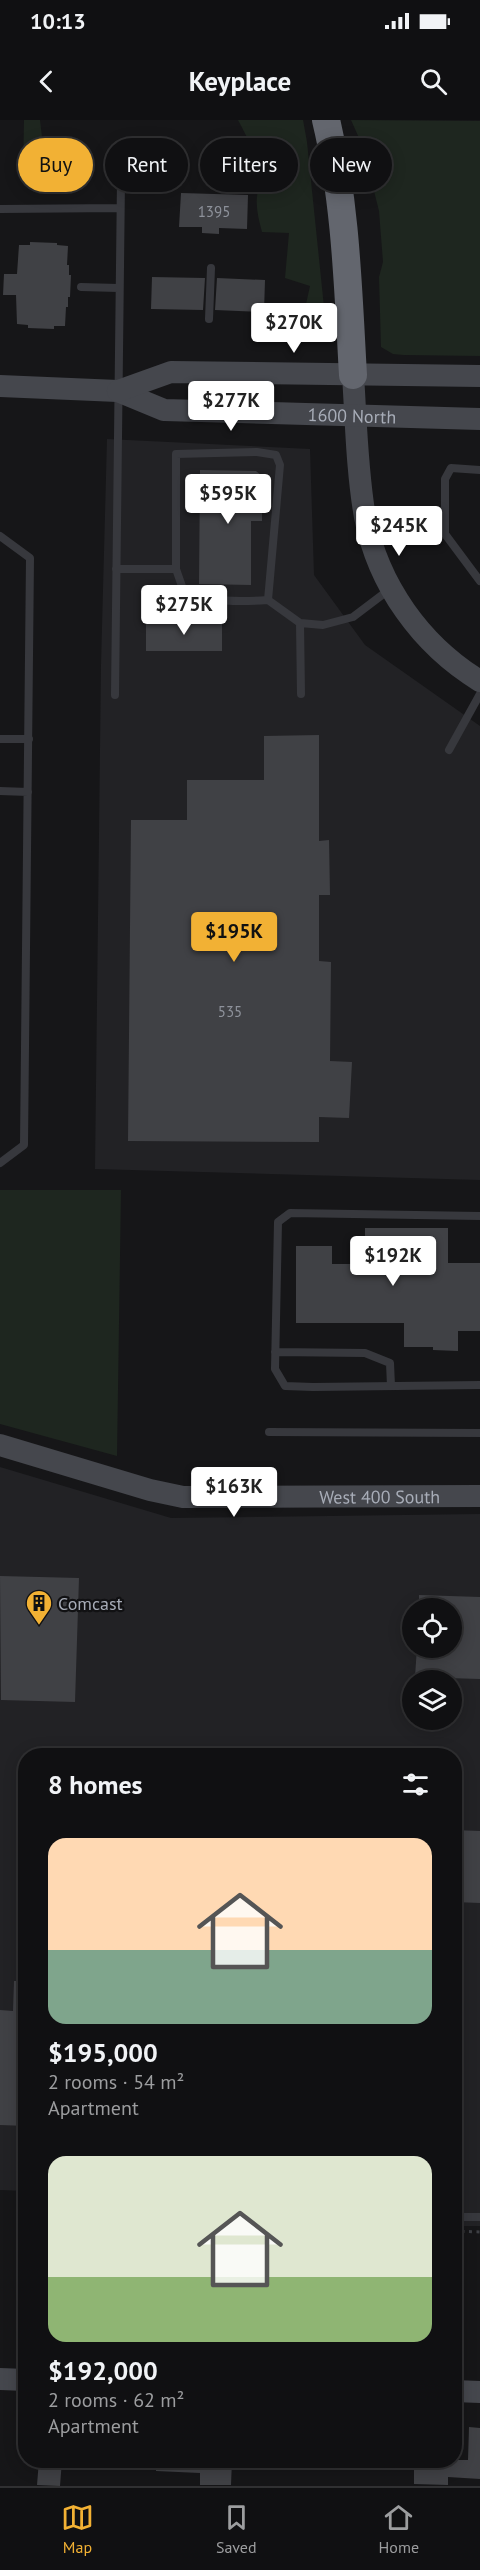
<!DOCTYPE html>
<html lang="en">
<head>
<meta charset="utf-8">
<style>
  :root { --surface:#101012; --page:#19191b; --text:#f1f3f6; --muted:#9c9d9f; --line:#303032; --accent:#f2b134 }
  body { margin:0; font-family:"PT Sans",sans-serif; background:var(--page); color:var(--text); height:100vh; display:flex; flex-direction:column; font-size:22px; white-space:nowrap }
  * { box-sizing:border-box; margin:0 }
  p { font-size:20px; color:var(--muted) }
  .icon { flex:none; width:33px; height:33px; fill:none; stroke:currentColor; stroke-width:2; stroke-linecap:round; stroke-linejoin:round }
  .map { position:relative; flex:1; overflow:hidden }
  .panel { position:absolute; left:18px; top:1628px; width:444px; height:720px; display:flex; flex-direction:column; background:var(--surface); border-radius:24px; box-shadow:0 3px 15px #0003,0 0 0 2px var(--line) }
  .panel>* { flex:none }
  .banner { position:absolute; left:18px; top:18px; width:444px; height:54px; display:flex; gap:12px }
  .tools { position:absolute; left:402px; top:1478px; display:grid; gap:12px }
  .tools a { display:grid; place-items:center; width:60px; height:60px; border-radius:50%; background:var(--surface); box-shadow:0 3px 15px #0003,0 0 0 2px var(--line); font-size:30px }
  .price { position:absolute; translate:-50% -51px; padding:0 14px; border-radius:6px; background:#fff; color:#222; font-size:20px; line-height:39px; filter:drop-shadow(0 2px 3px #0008) }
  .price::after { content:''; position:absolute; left:50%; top:36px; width:18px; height:14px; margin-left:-9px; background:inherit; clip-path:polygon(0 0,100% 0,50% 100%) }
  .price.active { background:var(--accent); color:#111 }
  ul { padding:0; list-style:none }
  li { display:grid; align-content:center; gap:12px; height:318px; padding:0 30px }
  li span { display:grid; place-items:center; height:186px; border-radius:18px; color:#555 }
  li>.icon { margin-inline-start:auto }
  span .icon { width:108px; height:108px; fill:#fffc; stroke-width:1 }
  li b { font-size:26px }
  h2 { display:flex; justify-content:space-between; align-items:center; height:72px; padding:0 30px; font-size:26px }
  .pill { padding:0 21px; border-radius:27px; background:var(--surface); box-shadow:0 3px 15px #0003,0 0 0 2px var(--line); font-size:21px; line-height:54px }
  .pill.active { background:var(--accent); color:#111 }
  .status { display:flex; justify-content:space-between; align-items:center; height:42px; padding:0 30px; background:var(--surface); direction:ltr }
  .status svg { height:16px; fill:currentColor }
  header { display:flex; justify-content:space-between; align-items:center; height:78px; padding:0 30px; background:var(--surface); font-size:27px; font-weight:800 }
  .tabs { display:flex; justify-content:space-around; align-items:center; height:84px; border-top:2px solid var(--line); background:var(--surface); font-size:16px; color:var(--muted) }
  .tabs a { display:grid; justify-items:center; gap:3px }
  .tabs .active { color:var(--accent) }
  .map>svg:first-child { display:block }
</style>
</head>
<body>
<div class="status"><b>10:13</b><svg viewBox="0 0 49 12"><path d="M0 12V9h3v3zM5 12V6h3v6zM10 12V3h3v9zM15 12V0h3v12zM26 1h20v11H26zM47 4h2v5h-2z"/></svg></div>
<header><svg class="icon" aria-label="back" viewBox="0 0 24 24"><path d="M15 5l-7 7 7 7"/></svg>Keyplace<svg class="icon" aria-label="search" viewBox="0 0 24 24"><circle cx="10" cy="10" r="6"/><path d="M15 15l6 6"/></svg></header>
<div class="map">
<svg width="480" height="2366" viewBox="0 0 480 2366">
  <rect width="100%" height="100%" fill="#161618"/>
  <path fill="#222225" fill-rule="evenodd" d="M107,319L310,329L314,455L365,525L480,606V1060L95,1049L101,545Z
    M0,1347L171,1398L480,1394V2106H455L454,1635H26L25,2071L0,2070ZM412,1488H452V1527H412ZM412,1560H452V1599H412Z"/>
  <path fill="#1e261f" d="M24,0H40L46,51L23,53Z
    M238,0H303L307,22L324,187L320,203L307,221L298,220L310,166L285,158L289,113L262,112C256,90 251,68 271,51V34L266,25L249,21Z
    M351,0L480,1V236L404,235L393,234L381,227L379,157L383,142L379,91L363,27Z
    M0,1070H121L117,1336L0,1304Z"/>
  <path fill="#404145" d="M181,73L248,75L247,109L219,108V114L202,113V107H179Z
    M30,122L57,123V125L68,126L67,145H69V155H71L70,177H68V187H66L65,206H54V209L28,208V205L17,204L16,175H3L4,154H17L19,125H30Z
    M152,157L205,158L203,190L151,189Z
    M217,158L265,160L264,192L215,190Z
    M200,350L256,351L262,356V401H251V465L199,464Z
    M146,501H222V531H146Z
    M319,615V721L329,720L330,775H319V841L331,842L330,941L352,942L349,998L319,997V1022L128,1021L131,700H187V660H264V616Z
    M365,1108H448V1143H480V1211H458V1231L433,1230V1227H404V1203H296V1126H332V1144H365Z
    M0,1456L79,1458L75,1582L1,1580Z
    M419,1475L480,1477V1559L415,1557L417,1527H452V1488H419Z
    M454,1710L480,1711V1783L454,1782Z
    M14,1861H26V2006L0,2005V1890L13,1891Z
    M469,2307L480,2308V2359L448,2357V2365L414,2364V2340H468Z
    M39,2340H62L60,2366L37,2365Z
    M156,2340H232L231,2365H200V2353L156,2351Z"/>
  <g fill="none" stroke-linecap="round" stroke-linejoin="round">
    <path stroke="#3d3f44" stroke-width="3" stroke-dasharray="3 4.5" stroke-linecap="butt" d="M454,2111L480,2112"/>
    <path stroke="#37383d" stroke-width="8" d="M0,89L120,88
      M81,167L118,168
      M209,199L211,148
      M480,350L451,348L445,359V414L480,461
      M0,416L30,438L24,1025L0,1043
      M116,449H176V334L257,332L276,335L280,345L268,480L300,503L323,505L353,497L390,469
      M176,449L184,472C213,482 238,482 268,480
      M300,503L301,574
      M115,575L121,60
      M0,619H29
      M449,630L480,574
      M0,671L28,672
      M480,1096L290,1093L278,1102L275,1249L285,1266L313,1267L480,1265
      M275,1232L365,1233L390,1243L391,1266
      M269,1312L480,1313
      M454,2097H480"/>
    <g stroke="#45474d" stroke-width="22">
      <path d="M353,255C356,301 357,352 365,397C378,465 421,525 480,561"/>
      <path id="s1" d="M0,266L118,271L164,290L480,299"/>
      <path d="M118,271L171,252L480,256"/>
      <path id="s2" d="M0,1325L150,1370L183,1377L480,1376"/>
      <path d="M0,2259L26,2260"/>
      <path d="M454,2271L480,2272"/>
    </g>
    <path stroke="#63666e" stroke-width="28" d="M326,0C346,83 348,169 353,255"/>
  </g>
  <defs>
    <g id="building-pin" transform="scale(1.35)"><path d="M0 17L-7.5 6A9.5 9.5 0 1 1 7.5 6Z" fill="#f2b134" stroke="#111113"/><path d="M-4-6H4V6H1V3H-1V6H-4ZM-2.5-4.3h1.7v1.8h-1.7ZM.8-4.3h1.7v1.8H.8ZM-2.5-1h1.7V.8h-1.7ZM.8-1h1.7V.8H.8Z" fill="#111"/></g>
  </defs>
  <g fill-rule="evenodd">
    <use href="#building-pin" x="39" y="1483"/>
  </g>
  <g text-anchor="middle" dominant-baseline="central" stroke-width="4.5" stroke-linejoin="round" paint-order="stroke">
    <g font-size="15" fill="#8e929b">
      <text x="214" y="91">1395</text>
      <text x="230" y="891">535</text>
    </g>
    <g font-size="18" fill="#a8adb8" stroke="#111113">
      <text stroke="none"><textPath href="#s1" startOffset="356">1600 North</textPath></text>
      <text stroke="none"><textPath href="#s2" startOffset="387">West 400 South</textPath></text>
    </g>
    <g font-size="18" fill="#a8adb8" stroke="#111113" text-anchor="start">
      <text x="58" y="1483">Comcast</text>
    </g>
  </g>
</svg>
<div class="tools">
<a><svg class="icon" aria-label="locate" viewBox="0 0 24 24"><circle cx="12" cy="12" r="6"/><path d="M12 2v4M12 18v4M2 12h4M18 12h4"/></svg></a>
<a><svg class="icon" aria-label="layers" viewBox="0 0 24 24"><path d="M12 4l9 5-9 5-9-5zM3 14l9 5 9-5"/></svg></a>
</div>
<b class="price" style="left:294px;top:234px">$270K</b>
<b class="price" style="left:231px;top:312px">$277K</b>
<b class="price" style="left:228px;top:405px">$595K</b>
<b class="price" style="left:399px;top:437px">$245K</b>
<b class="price" style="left:184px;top:516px">$275K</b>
<b class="price active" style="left:234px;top:843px">$195K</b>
<b class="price" style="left:393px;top:1167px">$192K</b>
<b class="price" style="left:234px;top:1398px">$163K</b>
<div class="banner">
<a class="pill active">Buy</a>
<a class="pill">Rent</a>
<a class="pill">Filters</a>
<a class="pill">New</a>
</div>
<section class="panel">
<h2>8 homes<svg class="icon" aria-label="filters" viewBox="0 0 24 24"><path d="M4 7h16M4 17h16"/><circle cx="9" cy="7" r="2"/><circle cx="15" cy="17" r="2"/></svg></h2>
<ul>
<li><span style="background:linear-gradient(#ffd9b3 60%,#7fa58c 0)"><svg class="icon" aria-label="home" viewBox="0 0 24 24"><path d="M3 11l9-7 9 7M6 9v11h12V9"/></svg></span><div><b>$195,000</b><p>2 rooms · 54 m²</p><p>Apartment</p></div></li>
<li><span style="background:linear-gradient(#dfe7d0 65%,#8fb573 0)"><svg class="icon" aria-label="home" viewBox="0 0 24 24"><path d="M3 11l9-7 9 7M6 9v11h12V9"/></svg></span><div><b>$192,000</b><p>2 rooms · 62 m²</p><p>Apartment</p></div></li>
</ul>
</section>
</div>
<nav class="tabs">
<a class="active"><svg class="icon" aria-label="map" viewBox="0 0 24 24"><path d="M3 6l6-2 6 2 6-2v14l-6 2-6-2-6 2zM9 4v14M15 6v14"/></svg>Map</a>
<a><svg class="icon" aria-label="saved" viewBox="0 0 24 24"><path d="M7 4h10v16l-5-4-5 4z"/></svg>Saved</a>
<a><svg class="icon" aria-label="home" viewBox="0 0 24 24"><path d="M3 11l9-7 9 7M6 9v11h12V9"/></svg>Home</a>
</nav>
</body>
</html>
